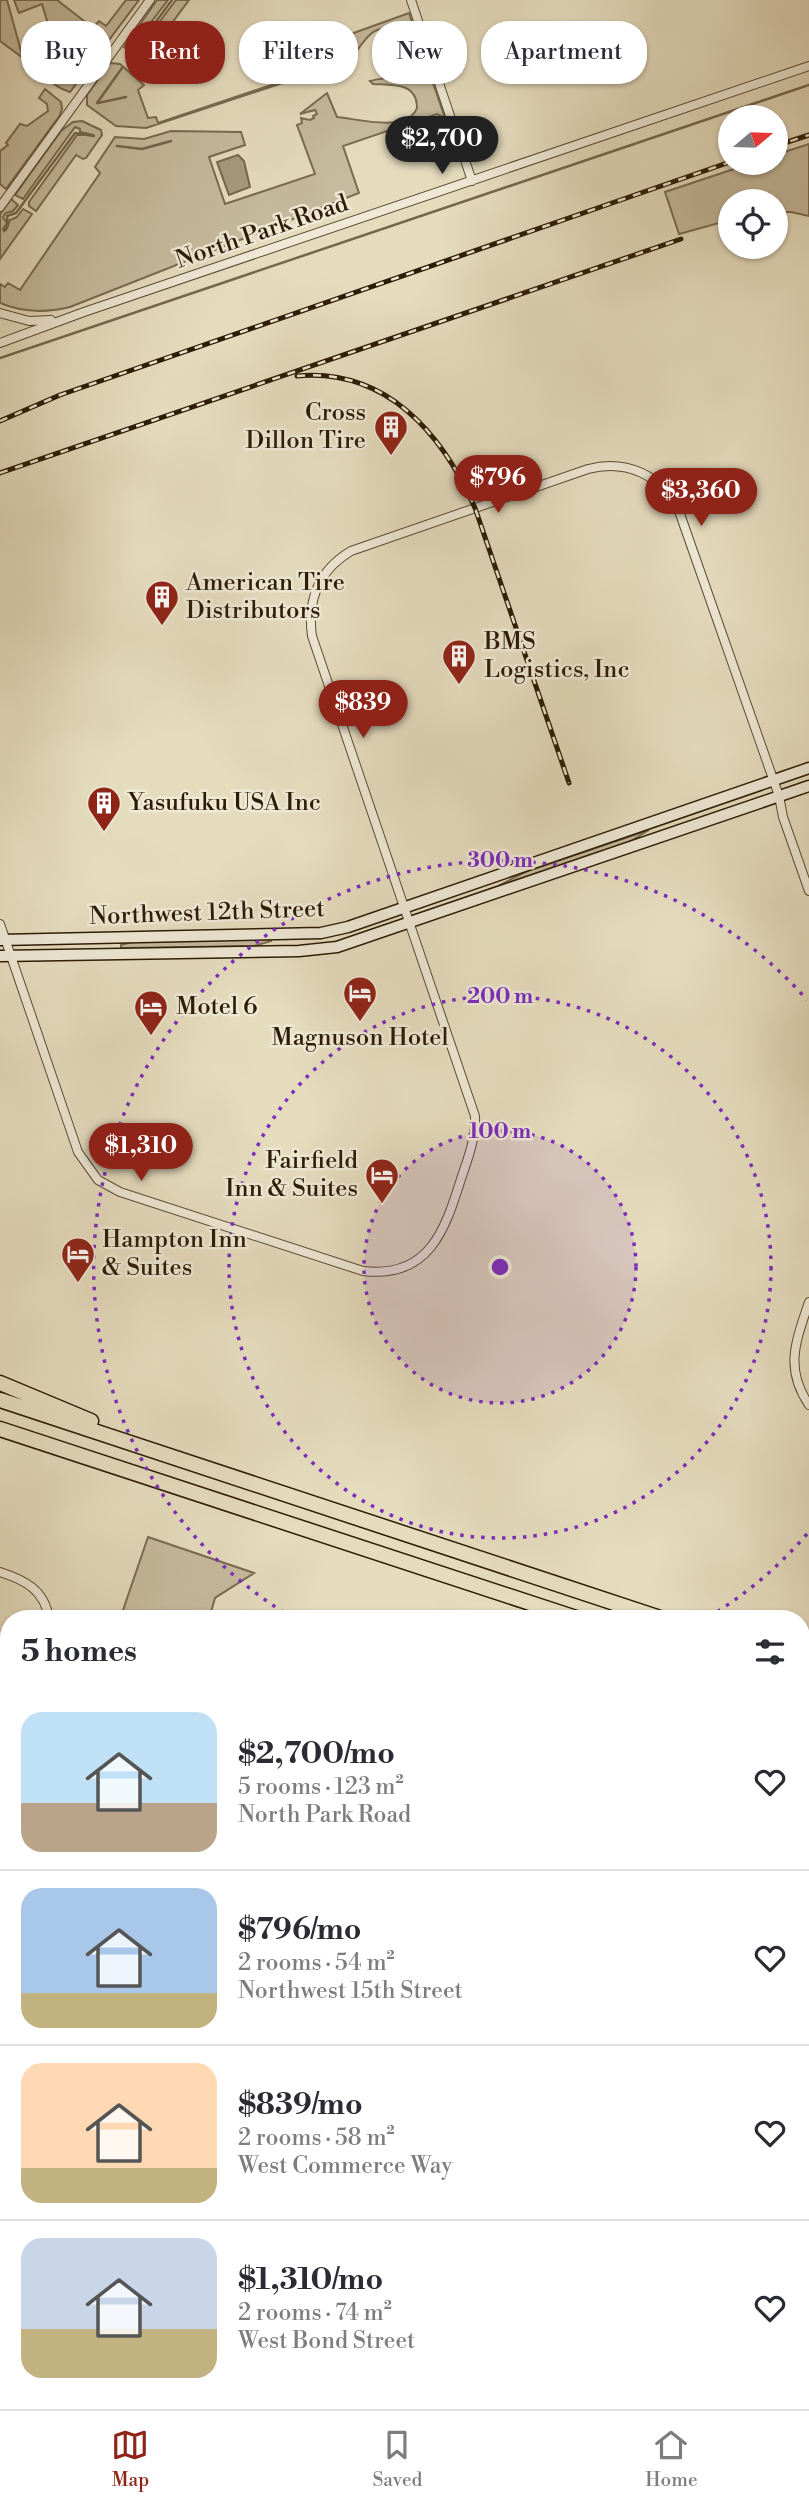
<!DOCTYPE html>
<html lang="en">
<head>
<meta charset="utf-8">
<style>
  :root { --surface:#fff; --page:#f7f7f7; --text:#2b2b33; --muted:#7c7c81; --line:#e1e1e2; --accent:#8f2418 }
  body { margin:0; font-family:"Libre Bodoni",serif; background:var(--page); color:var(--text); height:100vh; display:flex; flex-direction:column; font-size:26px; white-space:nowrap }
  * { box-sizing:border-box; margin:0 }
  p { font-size:23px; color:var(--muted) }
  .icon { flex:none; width:38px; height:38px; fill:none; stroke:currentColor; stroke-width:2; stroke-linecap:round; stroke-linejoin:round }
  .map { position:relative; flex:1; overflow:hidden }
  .sheet { position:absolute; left:0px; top:1610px; width:810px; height:800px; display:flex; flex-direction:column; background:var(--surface); border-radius:28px 28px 0 0; box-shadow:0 2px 5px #0004 }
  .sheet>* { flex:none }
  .guide { position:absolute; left:21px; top:21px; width:768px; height:63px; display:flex; gap:14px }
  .needle { width:46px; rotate:71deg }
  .controls { position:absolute; left:718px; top:105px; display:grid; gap:14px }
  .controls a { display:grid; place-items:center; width:70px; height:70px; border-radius:50%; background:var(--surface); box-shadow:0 2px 5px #0004; font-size:35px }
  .price { position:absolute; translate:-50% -60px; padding:0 16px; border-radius:24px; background:var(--accent); color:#fff; font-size:23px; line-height:46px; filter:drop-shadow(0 2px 4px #0008) }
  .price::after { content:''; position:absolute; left:50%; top:42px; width:21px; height:16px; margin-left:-10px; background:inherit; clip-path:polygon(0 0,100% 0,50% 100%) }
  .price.current { background:#222; color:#fff }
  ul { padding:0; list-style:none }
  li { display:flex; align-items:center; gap:21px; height:175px; padding:0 21px }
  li+li { border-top:2px solid var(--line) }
  li span { display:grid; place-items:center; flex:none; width:196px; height:140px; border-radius:21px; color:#555 }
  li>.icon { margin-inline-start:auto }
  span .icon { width:84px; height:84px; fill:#fffc; stroke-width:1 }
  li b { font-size:30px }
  h2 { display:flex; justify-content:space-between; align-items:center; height:84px; padding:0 21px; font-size:30px }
  .tag { padding:0 24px; border-radius:28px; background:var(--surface); box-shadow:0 2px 5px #0004; font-size:24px; line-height:63px }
  .tag.current { background:var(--accent); color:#fff }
  .dock { display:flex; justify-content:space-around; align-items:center; height:98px; border-top:2px solid var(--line); background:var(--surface); font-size:19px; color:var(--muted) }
  .dock a { display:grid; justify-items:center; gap:4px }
  .dock .current { color:var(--accent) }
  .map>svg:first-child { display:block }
</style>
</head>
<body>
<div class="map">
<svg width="809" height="2409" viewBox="0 0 809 2409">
  <rect width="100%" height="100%" fill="#e5dcbe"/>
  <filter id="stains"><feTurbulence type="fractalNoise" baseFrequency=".00286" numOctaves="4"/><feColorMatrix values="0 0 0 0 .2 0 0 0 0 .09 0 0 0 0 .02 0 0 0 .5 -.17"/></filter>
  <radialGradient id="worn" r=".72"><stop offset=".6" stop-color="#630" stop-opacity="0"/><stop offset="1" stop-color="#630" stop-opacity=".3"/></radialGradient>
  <path fill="#c6bb9e" stroke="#796b51" stroke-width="2" d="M0,0H7L23,58L0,41Z
    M14,0H57L93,28L99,21L106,26L126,0H139L70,92C48,86 34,63 29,42L31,37L55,29L54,23L48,24L42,4L19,13Z
    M157,0H168L133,46L134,49H139L176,0H189L143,62L124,47Z
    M409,13L445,118L437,114L343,146L359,193L70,307C45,313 23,313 0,303V284L5,287L8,283L20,290L100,173L95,167L115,137L144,139L171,131L241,132L245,145L209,157L225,204L315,174L297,125L302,123L301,118L310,120L314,118L313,116L317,114L315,110L300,114L327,93L337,117C359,119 407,133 417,108C417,82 392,85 373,84L370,81C380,78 393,79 401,72C422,56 405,24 381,29C368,31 362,46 353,55C348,60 341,63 334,66L146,128L116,126L87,105V95L110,63L120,64L144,85L138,90L148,118L156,117L158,123L343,61L337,39Z
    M45,89L61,102L62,109L60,115L6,189L0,184V151L8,145L6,143L20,124L27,126L48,111L47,104L39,98Z
    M82,121L101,130L102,135L86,158L83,159L76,155L36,211L29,206V202L77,135H94L80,132V129L75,127L23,199L15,195L61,131L73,122Z
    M809,144V216L791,212H775V201H730V220L679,234L665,192L752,163H775V155Z
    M11,199L18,205L13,211L6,213L3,217L7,223L3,229L6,230L10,220L17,217L23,209L32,214L0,259V214Z
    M649,830L626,844L500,887V885L527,871Z
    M271,939V941L254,946L121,948V945L136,941Z
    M148,1537L254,1573L215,1598L209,1619H120Z"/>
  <path fill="#a69a7f" stroke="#75674e" stroke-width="2" d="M238,155L244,161L250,187L229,195L217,162Z"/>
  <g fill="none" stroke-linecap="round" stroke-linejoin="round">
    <path stroke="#75674e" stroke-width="2.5" d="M135,50L172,0
      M97,103L122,68
      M98,103L126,97
      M117,146L142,149L171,141
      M4,231L8,226L7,216L16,213L75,133L94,136
      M0,358L809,85
      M802,2218L809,2241"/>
    <g stroke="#5a4b32" stroke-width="10">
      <path id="minor" d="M411,0L472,181
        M0,207L150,0
        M0,313L29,321L51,320
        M0,343L84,312L809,66
        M0,924L78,1152L98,1180L120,1192L363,1271C429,1279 445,1230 461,1179C468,1158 476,1138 475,1116L312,636C307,600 319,570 351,551L588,469C626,459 662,475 679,511L779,796L783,817L809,891
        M809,1302C796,1341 784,1368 809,1405
        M0,1572C25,1580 45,1590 49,1619
        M1,1790L9,1765
        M0,1906L9,1914
        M0,2004L9,2001
        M329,2401L332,2409
        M447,2401L450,2409
        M561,2401L564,2409
        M676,2401L679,2409
        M794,2401L797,2409"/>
    </g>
    <g stroke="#2c1b04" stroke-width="13">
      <path id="secondary" d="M0,940L321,933L348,927L809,768
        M0,956L299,951L337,947L809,786"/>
    </g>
    <g stroke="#2c1b04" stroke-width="17">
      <path id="motorway" d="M0,1383L91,1421
        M0,1400L663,1619
        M0,1429L579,1619
        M802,1665L809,1667
        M802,1692L809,1695"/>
    </g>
    <use href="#minor" stroke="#eee8d5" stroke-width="8"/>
    <use href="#secondary" stroke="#eee8d5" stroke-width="10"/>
    <use href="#motorway" stroke="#e5dcbe" stroke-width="14"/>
    <g stroke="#2c1b04" stroke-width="5">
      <path id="rail" d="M775,146L809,135
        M297,376C386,368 442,433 475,508L569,783
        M0,421L60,395L730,162
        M0,473L681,239"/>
    </g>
    <use href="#rail" stroke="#eee8d5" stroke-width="2.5" stroke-dasharray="8" stroke-linecap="butt"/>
  </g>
  <circle cx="500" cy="1267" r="136" fill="#7b2cbf" fill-opacity=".12"/>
  <g fill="none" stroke="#7b2cbf" stroke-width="3.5" stroke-dasharray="3.5 7">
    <circle cx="500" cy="1267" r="136"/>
    <circle cx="500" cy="1267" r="271"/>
    <path d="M807 1534A407 407 0 0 1 707 1618M293 1618A407 407 0 1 1 807 1000"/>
  </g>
  <defs>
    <g id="building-pin" transform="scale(1.75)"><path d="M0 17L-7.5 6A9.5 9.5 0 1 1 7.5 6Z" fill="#8f2418" stroke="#eee8d5"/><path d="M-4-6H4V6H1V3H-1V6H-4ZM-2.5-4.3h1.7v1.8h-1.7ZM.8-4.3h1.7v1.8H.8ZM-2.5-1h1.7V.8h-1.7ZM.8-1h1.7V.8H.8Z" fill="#fff"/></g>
    <g id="hotel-pin" transform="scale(1.75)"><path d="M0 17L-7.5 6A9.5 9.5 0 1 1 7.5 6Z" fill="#8f2418" stroke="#eee8d5"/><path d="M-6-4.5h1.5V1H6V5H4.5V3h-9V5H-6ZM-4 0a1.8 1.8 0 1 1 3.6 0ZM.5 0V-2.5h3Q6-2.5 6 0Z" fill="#fff"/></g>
  </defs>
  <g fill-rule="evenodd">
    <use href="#building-pin" x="391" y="427"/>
    <use href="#building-pin" x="162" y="597"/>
    <use href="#building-pin" x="459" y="656"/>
    <use href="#building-pin" x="104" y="803"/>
    <use href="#hotel-pin" x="360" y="993"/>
    <use href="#hotel-pin" x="151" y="1007"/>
    <use href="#hotel-pin" x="382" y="1175"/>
    <use href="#hotel-pin" x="78" y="1254"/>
  </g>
  <g text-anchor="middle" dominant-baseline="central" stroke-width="5" stroke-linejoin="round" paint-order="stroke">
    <g font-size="24" fill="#2c1b04" stroke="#eee8d5">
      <text transform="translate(262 232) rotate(-19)">North Park Road</text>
      <text transform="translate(207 913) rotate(-2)">Northwest 12th Street</text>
    </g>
    <g font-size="24" fill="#2c1b04" stroke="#eee8d5" text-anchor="start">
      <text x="366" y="413" text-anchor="end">Cross<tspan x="366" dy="28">Dillon Tire</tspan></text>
      <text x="186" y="583">American Tire<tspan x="186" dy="28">Distributors</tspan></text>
      <text x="484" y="642">BMS<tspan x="484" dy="28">Logistics, Inc</tspan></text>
      <text x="128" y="803">Yasufuku USA Inc</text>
      <text x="176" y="1007">Motel 6</text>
      <text x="360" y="1038" text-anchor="middle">Magnuson Hotel</text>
      <text x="358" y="1161" text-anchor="end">Fairfield<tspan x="358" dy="28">Inn &amp; Suites</tspan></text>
      <text x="102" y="1240">Hampton Inn<tspan x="102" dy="28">&amp; Suites</tspan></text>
    </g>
  </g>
  <circle cx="500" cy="1267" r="10" fill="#7b2cbf" stroke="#eee8d5" stroke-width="3.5"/>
  <g font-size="21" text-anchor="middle" font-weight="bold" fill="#7b2cbf" stroke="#eee8d5" stroke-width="5" stroke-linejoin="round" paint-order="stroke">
    <text x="500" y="867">300 m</text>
    <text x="500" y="1003">200 m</text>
    <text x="500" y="1138">100 m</text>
  </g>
  <rect width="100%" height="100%" filter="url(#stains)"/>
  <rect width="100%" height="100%" fill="url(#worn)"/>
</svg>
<div class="controls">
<a><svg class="needle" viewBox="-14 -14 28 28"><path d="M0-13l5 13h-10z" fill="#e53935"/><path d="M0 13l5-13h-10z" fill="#7c7c81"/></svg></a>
<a><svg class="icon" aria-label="locate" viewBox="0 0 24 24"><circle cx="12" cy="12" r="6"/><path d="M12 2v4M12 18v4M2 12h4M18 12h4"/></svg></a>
</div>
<b class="price current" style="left:442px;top:176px">$2,700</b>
<b class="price" style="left:498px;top:515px">$796</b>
<b class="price" style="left:701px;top:528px">$3,360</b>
<b class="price" style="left:363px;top:740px">$839</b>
<b class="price" style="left:141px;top:1183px">$1,310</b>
<div class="guide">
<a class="tag">Buy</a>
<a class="tag current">Rent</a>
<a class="tag">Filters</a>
<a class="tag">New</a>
<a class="tag">Apartment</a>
</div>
<section class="sheet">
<h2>5 homes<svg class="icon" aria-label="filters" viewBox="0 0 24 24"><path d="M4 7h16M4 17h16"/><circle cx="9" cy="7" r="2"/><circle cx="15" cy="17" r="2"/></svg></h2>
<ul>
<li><span style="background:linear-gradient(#bfe0f5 65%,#b9a48a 0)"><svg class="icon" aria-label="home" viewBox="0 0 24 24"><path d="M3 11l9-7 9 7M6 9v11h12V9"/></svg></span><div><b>$2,700/mo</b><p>5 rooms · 123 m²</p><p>North Park Road</p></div><svg class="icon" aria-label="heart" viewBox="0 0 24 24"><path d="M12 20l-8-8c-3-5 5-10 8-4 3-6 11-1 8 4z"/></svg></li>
<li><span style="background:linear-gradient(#a9c7e8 75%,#c2b280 0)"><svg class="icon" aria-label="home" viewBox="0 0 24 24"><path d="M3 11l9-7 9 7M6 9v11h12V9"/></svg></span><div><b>$796/mo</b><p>2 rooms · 54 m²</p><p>Northwest 15th Street</p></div><svg class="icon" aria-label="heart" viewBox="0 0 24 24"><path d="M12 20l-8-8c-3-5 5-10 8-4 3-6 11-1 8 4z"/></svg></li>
<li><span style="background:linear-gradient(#ffd9b3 75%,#c2b280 0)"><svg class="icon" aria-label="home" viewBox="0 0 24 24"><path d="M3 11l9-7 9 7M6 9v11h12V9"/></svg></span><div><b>$839/mo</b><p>2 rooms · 58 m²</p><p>West Commerce Way</p></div><svg class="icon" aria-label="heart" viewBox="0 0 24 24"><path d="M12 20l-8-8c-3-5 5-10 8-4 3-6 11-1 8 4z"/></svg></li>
<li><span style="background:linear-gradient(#c9d6e8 65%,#c2b280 0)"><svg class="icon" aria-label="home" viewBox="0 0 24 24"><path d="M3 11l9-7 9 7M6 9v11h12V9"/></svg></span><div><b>$1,310/mo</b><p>2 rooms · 74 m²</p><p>West Bond Street</p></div><svg class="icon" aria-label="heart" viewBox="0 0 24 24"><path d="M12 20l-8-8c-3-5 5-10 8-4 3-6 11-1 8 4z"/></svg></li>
</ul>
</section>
</div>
<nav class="dock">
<a class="current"><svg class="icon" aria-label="map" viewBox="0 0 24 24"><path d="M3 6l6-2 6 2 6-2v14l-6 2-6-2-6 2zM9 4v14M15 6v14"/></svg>Map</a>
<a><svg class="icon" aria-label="saved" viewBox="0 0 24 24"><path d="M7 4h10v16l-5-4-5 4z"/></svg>Saved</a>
<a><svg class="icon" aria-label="home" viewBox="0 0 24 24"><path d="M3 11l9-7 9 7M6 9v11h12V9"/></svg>Home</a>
</nav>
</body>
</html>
